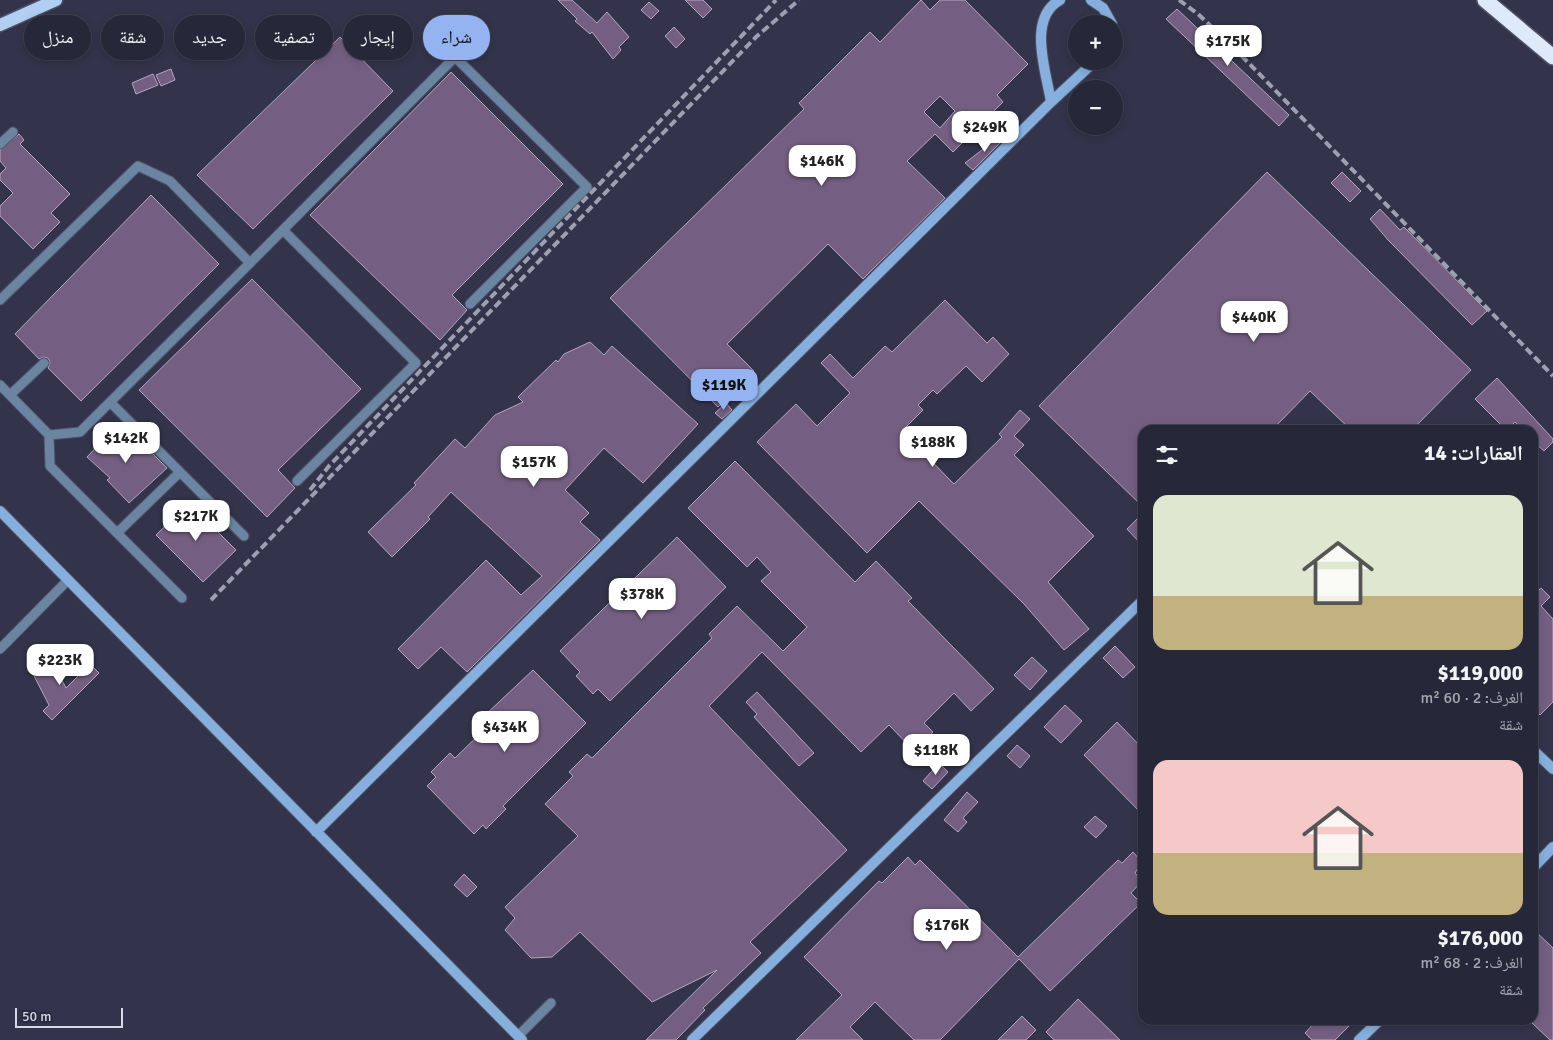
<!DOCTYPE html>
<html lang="ar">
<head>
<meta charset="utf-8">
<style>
  :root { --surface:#262738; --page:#323343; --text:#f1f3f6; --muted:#a4a5ae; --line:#424453; --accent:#95b2f1 }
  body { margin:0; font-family:Signika,"Noto Naskh Arabic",sans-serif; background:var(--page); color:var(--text); direction:rtl; height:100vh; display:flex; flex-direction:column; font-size:19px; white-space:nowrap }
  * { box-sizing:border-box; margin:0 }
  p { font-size:16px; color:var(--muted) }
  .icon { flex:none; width:28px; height:28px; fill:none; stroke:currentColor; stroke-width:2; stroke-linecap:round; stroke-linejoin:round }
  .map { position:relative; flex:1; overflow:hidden; direction:ltr }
  .panel { position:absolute; left:1138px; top:425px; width:400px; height:600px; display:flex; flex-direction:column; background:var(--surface); border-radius:15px; box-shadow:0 2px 8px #0003,0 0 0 1px var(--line); direction:rtl }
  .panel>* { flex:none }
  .top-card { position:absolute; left:15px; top:15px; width:475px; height:45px; direction:rtl; display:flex; gap:10px }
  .fabs { position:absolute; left:1068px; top:15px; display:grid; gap:10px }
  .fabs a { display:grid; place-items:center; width:55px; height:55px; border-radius:50%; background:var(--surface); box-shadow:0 2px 8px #0003,0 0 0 1px var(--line); font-size:25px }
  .scale { position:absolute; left:15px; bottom:12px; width:108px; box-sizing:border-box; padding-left:5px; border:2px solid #d6d8e7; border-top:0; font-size:14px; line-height:18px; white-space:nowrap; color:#d6d8e7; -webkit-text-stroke:4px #292a40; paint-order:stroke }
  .price { position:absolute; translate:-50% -42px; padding:0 11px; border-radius:10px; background:#fff; color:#222; font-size:16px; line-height:32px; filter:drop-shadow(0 1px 2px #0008) }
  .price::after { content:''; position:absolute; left:50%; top:30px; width:15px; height:11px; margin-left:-8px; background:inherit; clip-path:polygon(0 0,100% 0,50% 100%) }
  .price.selected { background:var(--accent); color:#111 }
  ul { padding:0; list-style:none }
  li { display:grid; align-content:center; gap:10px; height:265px; padding:0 15px }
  li span { display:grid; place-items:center; height:155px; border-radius:15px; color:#555 }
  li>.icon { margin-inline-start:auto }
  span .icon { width:90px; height:90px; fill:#fffc; stroke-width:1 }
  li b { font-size:21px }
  h2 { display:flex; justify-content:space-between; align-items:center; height:60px; padding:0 15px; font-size:21px }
  .pill { padding:0 18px; border-radius:22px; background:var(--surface); box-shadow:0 2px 8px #0003,0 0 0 1px var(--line); font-size:18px; line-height:45px }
  .pill.selected { background:var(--accent); color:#111 }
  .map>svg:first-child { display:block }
</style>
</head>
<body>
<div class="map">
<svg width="1553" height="1040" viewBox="0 0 1553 1040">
  <rect width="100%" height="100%" fill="#33344b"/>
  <path fill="#745f82" stroke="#b5a5c0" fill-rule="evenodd" d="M558,0H572L597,23L607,12L629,37L619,47L621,50L613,59L592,32L590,34L575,21L577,19Z
    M685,0H703L712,9L703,18Z
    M921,0L930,10L940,0H965L1028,64L997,95L1003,102L953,152L935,134L907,161L945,198L863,279L828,244L727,344L754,371L718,407L610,298L804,109L799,103L870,32L880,42ZM940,96L955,111L940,128L924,112Z
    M649,2L659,11L651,19L641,10Z
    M1177,9L1289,115L1279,126L1166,19Z
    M674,27L685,39L676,48L665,36Z
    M340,37L393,91L253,229L197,175Z
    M171,69L175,80L161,86L156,75Z
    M451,72L563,184L452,295L467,310L440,340L310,215Z
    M153,74L158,85L136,94L132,83Z
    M1004,133L1007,136L973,170L965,163Z
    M19,134L24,140L20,144L70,194L51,213L60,222L33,249L0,216V206L13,193L0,180V174L6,168L0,161V150Z
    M1267,172L1471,370L1412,430H1351L1310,391L1272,430H1142V506L1039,406Z
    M1342,172L1361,191L1350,202L1331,183Z
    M151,195L219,264L81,401L48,368L50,362L48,358L43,357L39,359L15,334Z
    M1380,209L1400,230L1404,227L1487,311L1472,325L1389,241L1370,219Z
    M252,279L361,389L278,470L295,488L267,517L139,390Z
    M945,300L987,343L993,337L1009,354L982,382L966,366L937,394L933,390L918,405L923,410L902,431L954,484L1002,437L999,434L1020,410L1030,419L1014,436L1024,445L1014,455L1094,536L1048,582L1089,629L1064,650L1024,604L919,501L867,553L757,442L796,404L817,426L850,393L821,363L830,354L853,378L885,346L892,352Z
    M590,342L604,355L612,346L698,424L643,483L604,448L565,490L589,513L580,522L600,540L467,672L441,647L418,669L398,649L486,560L521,595L542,576L451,492L428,517L430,519L392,557L368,532L416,485L414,483L455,439L465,448L495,415L523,402L518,397L556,360L558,362L564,354Z
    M1497,378L1553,439V442L1544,451L1532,440V430H1523L1515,422L1506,430L1475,399Z
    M726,403L732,410L722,419L715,413Z
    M115,427L139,448L143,444L167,468L129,503L107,480L110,478L87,457Z
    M735,461L855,582L876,561L912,598L908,601L994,689L971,711L954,693L924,723L933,732L914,751L889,725L861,752L762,652L709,706L847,850L750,942L761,953L703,1008L705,1010L676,1040H646L717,970L652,1002L580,932L552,957L531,958L505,930L515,918L505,907L578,836L545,804L573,776L569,772L587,754L592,758L712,638L709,634L737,606L783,651L807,627L761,581L771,572L757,557L747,567L688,508Z
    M189,503L236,550L203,582L156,535Z
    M1142,514V545L1127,529Z
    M677,537L726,587L610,701L598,689L593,694L576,676L580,672L560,651Z
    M1541,588L1550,597L1541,606L1553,619V702L1540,715L1532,707V597Z
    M1115,646L1135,667L1123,678L1103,658Z
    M1032,657L1047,671L1030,690L1014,675Z
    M51,659L66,688L90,664L99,673L52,720L43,711L49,705L31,670Z
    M533,670L586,723L503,806L506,809L486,829L483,825L474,834L427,786L436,777L431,772L450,753L455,758L490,724L483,717Z
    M757,692L814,753L799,766L754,717L757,714L746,702Z
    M1065,705L1082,721L1061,743L1044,727Z
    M1117,722L1142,748V814L1084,755Z
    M1017,745L1030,756L1020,768L1007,756Z
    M939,763L948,772L932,789L923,781Z
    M967,792L978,802L963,818L967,822L958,832L944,820Z
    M1095,816L1107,826L1096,838L1084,827Z
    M1133,852L1142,862L1135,873L1142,881L1131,893L1141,903L1050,991L1019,959L940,1040H914L875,1002L850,1027L863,1040H796L842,995L804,957L879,881L882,883L908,857L915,865L920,860L1018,957L1118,860L1122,863Z
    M464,874L477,887L467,897L454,885Z
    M1532,928L1553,948V1040H1550L1532,1023Z
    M1078,999L1120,1040H1054L1046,1032Z
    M1022,1016L1036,1030L1026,1040H998Z
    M1317,1020H1355L1335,1040H1312L1305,1033Z"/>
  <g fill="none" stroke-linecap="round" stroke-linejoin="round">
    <g stroke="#505267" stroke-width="11">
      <path id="lane" d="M0,144L13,132
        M283,230L416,363L297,481
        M0,300L138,166L170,181L250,263L455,57L587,187L470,304
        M0,385L49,435L80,432L250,263
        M10,395L44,363
        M110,402L244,536
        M49,435L50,466L182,598
        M117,533L180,472
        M0,649L68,580
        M518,1036L551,1003"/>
    </g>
    <g stroke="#505267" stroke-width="12">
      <path id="secondary" d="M1091,0L1103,8L1112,24
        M1051,102C1046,71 1027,18 1060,0
        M0,511L522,1040
        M1532,749L1553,769
        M316,832L1051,102L1095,61
        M1532,869L1553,847
        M692,1040L1142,601
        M1359,1040L1380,1020"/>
    </g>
    <g stroke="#505267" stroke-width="15">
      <path id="primary" d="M0,25L56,0"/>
    </g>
    <g stroke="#505267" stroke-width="18">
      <path id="highway" d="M1485,0L1553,57"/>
    </g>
    <use href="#lane" stroke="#6a84a1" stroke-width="9"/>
    <use href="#secondary" stroke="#86afdd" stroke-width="10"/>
    <use href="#primary" stroke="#b0cff3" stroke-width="12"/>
    <use href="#highway" stroke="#deeaf9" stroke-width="15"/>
    <path stroke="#9e9fb1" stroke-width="4" stroke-dasharray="8 4" stroke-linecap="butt" d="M1179,0L1198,14L1237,51L1553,376
      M310,490L329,466L776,0
      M211,600L756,37L799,0"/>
  </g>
</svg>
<div class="fabs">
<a>+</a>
<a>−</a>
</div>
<div class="scale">50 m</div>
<b class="price" style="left:1228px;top:67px">$175K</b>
<b class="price" style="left:985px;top:153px">$249K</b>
<b class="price" style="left:822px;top:187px">$146K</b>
<b class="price" style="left:1254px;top:343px">$440K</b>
<b class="price selected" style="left:724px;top:411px">$119K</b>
<b class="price" style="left:126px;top:464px">$142K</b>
<b class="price" style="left:933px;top:468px">$188K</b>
<b class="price" style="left:534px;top:488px">$157K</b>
<b class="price" style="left:196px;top:542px">$217K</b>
<b class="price" style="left:642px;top:620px">$378K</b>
<b class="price" style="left:60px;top:686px">$223K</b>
<b class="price" style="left:505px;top:753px">$434K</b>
<b class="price" style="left:936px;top:776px">$118K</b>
<b class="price" style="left:947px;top:951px">$176K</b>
<div class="top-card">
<a class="pill selected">شراء</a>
<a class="pill">إيجار</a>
<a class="pill">تصفية</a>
<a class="pill">جديد</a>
<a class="pill">شقة</a>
<a class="pill">منزل</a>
</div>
<section class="panel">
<h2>العقارات: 14<svg class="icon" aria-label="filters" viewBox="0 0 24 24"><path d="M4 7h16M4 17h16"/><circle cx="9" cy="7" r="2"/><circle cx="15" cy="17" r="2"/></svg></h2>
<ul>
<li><span style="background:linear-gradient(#dfe7d0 65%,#c2b280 0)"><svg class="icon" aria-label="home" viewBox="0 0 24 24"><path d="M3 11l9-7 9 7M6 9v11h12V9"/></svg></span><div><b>$119,000</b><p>الغرف: 2 · 60 m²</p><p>شقة</p></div></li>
<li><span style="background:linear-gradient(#f6c9c9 60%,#c2b280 0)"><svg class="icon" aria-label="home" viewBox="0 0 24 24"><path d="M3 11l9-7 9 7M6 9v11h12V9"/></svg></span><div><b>$176,000</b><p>الغرف: 2 · 68 m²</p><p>شقة</p></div></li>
</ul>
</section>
</div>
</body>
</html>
